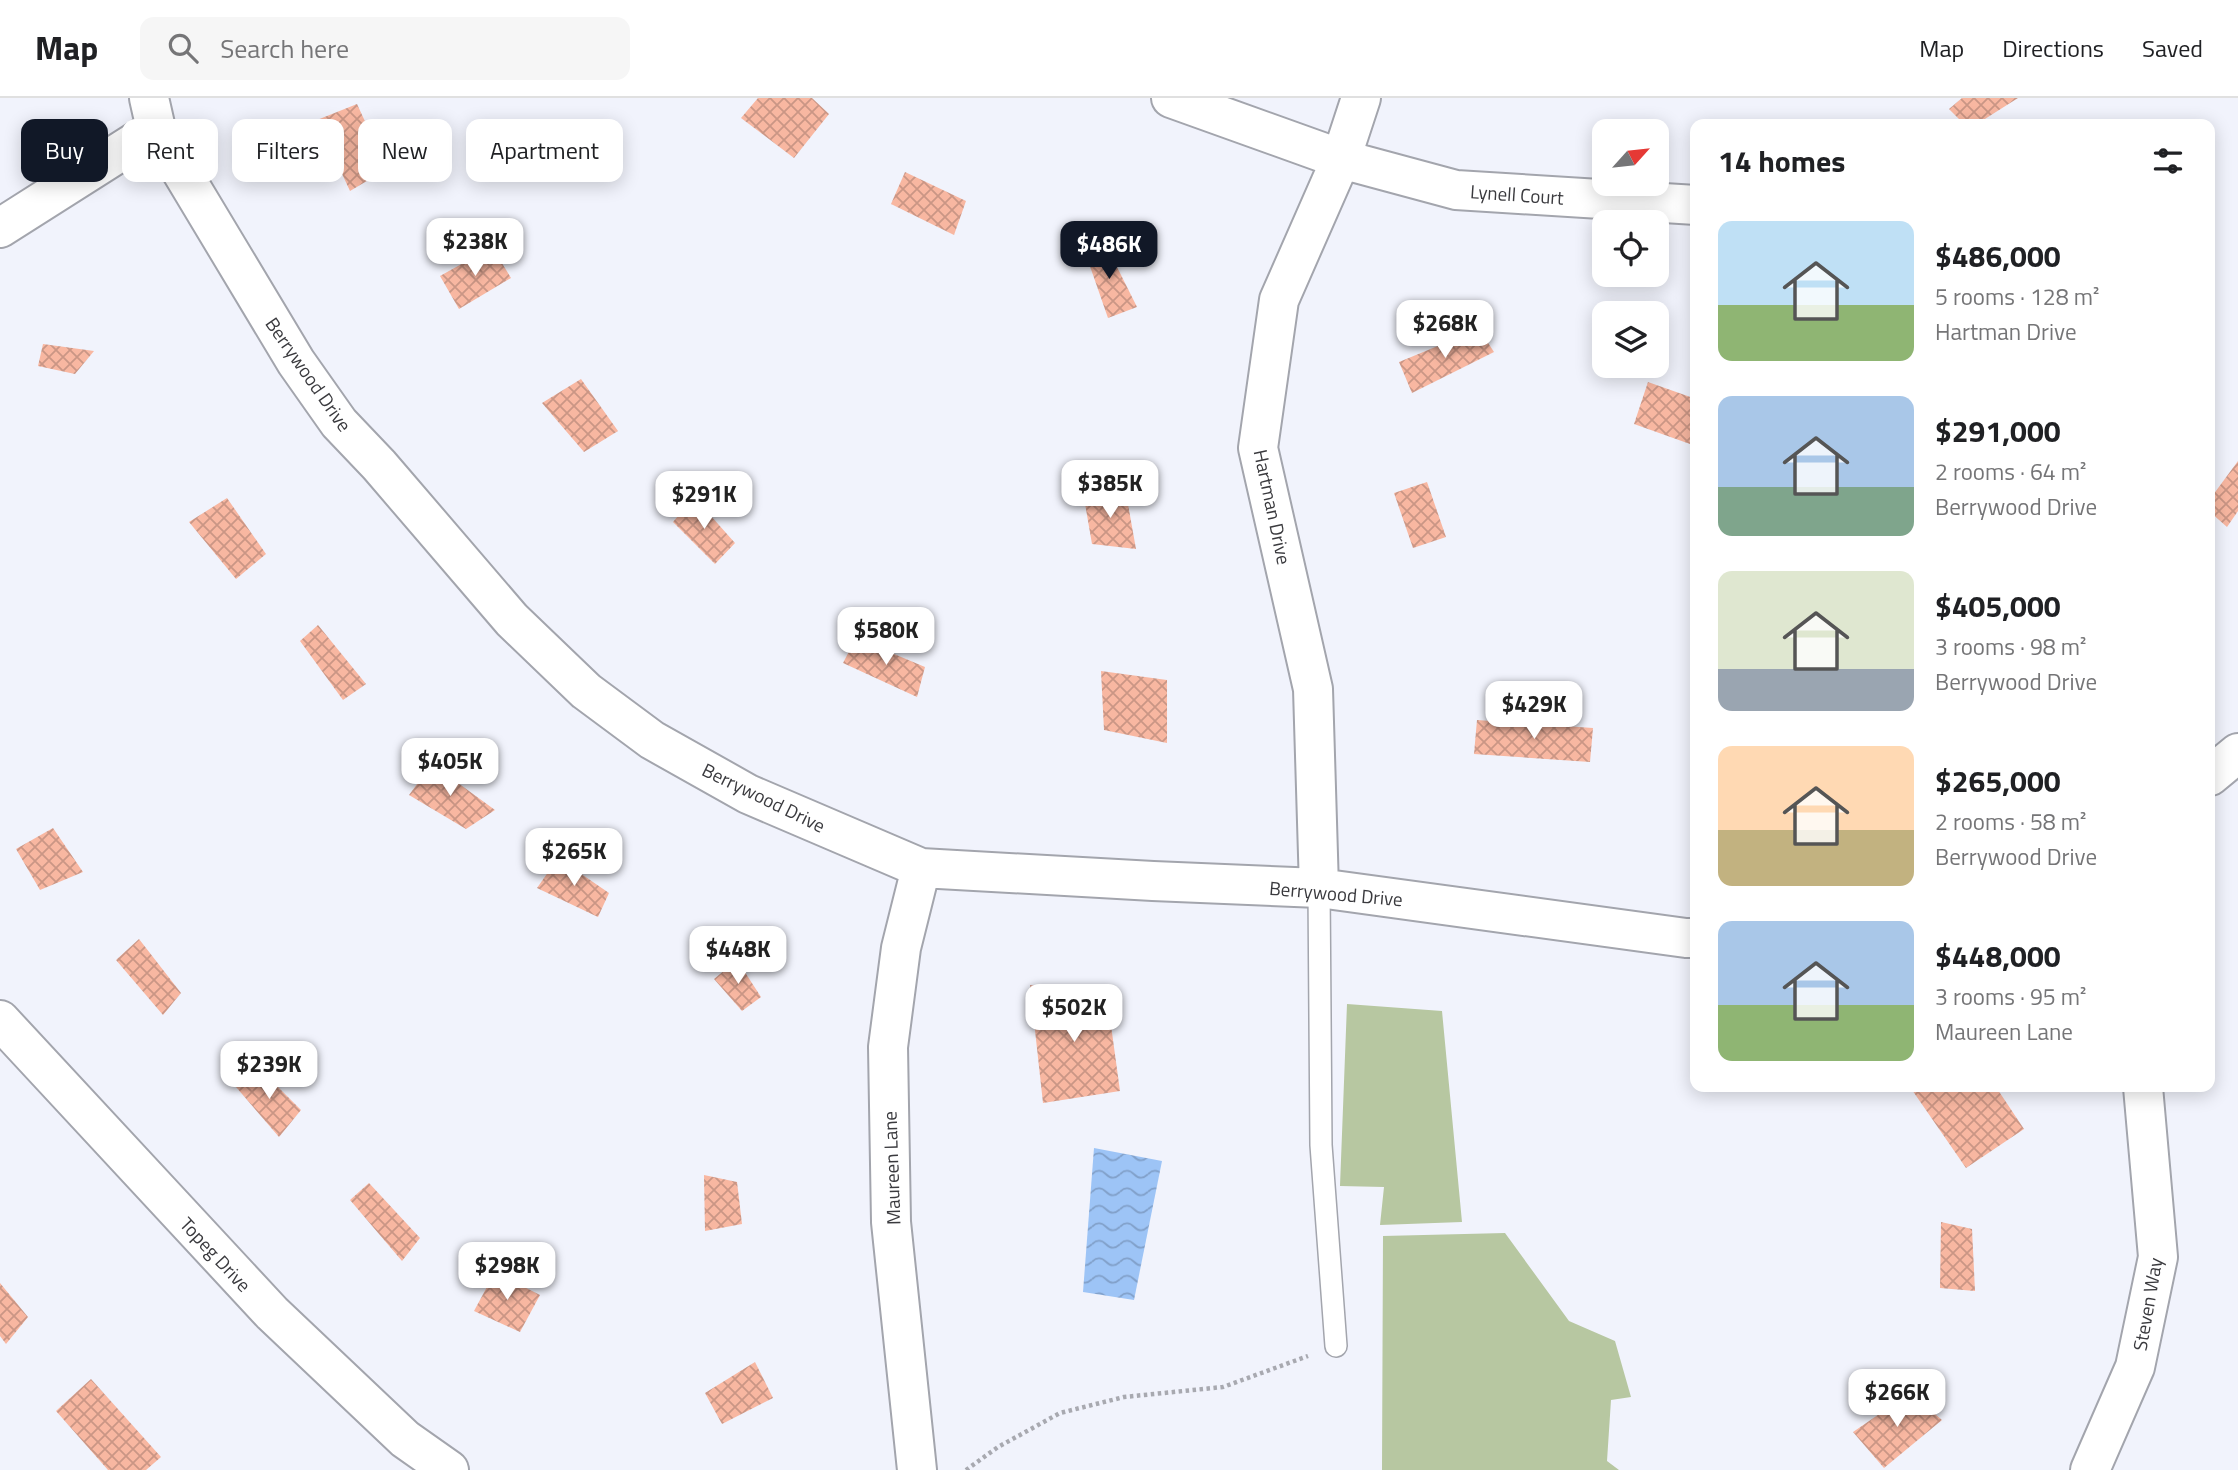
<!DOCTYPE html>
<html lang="en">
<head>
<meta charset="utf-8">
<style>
  :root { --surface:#fff; --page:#f6f6f6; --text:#202124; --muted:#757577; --line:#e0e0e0; --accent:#111827 }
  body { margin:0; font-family:"Titillium Web",sans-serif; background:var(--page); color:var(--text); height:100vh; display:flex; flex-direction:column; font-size:26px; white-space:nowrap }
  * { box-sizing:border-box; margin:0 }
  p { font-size:23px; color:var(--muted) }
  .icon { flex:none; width:38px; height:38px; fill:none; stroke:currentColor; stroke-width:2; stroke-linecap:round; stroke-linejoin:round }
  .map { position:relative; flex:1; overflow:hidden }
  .panel { position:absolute; left:1690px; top:21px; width:525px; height:973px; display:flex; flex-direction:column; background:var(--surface); border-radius:14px; box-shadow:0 4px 18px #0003 }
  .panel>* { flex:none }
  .banner { position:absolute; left:21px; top:21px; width:665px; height:63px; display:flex; gap:14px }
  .needle { width:46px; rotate:63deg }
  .controls { position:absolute; left:1592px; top:21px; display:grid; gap:14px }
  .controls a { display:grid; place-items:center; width:77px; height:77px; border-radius:14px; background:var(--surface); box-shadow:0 4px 18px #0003; font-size:35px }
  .price { position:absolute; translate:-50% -60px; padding:0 16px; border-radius:14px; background:#fff; color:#222; font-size:23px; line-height:46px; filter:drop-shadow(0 2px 4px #0008) }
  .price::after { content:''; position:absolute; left:50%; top:42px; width:21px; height:16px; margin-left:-10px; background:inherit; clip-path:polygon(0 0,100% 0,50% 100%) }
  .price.active { background:var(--accent); color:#fff }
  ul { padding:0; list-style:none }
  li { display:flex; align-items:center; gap:21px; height:175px; padding:0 28px }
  li span { display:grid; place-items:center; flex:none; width:196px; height:140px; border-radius:14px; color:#555 }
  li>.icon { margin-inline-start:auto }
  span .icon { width:84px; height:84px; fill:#fffc; stroke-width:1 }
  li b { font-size:30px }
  h2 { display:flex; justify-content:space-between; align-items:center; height:84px; padding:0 28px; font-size:30px }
  .pill { padding:0 24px; border-radius:14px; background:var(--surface); box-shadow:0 4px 18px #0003; font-size:24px; line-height:63px }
  .pill.active { background:var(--accent); color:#fff }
  header { display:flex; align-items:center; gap:42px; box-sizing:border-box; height:98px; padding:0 35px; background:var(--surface); border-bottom:2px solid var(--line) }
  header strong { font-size:33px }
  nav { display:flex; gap:38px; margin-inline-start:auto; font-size:24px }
  .search { width:490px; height:63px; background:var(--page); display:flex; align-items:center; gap:18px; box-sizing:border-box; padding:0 24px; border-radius:14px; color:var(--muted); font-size:26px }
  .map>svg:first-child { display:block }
</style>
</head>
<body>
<header>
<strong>Map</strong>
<div class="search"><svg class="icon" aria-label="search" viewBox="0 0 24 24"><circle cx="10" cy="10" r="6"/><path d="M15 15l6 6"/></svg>Search here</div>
<nav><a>Map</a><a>Directions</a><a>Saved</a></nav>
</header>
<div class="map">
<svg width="2238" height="1372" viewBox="0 0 2238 1372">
  <defs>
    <pattern id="water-waves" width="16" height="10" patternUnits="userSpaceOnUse" patternTransform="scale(1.75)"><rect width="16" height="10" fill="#9dc4f6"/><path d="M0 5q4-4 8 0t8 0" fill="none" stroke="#81a0c9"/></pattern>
    <pattern id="building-cross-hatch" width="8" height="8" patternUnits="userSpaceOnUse" patternTransform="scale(1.75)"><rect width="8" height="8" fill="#f8b7a1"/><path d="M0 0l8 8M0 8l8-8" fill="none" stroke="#ca9685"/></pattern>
  </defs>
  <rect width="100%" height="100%" fill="#f1f3fc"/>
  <path fill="#b7c7a1" d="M1347,906L1442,913L1462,1124L1380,1127L1384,1089L1340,1088Z
    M1505,1135L1569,1223L1615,1243L1631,1299L1611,1302L1607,1363L1619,1372H1382L1383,1138Z"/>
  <path fill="url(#water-waves)" d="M1094,1050L1162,1063L1134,1202L1083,1194Z"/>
  <path fill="url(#building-cross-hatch)" d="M758,0H812L829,16L794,60L741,20Z
    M1962,0H2018L1977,26H1964L1949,11Z
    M357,6L387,71L350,93L317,22Z
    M905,74L966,103L954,137L891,106Z
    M1105,145L1137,209L1108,220L1084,151Z
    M492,149L511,180L459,211L440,178Z
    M1479,231L1494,254L1412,295L1399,264Z
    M43,246L94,253L75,276L38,268Z
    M581,281L618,333L584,354L542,305Z
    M1648,284L1696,301V322L1690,346L1634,326Z
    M2238,363V413L2227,429L2210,414V401Z
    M1427,384L1446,439L1413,450L1394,395Z
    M1083,394L1126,395L1136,451L1092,446Z
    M694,399L735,445L715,466L673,424Z
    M227,400L266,456L236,481L189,424Z
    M318,527L366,586L343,602L300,543Z
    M856,540L925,569L917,599L843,565Z
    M1101,573L1167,582V645L1104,632Z
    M1477,622L1593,630L1590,664L1474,656Z
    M432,666L495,712L466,731L409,697Z
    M53,730L83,774L40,792L16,751Z
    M558,760L609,795L598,819L537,790Z
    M139,841L181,895L163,917L116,862Z
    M737,862L761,899L742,913L714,881Z
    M1030,887L1107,898L1120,993L1043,1005Z
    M259,970L301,1012L279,1039L236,989Z
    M1910,989H1996L2024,1031L1966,1070Z
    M704,1077L737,1084L742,1126L705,1133Z
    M369,1085L420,1140L402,1163L350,1102Z
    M1941,1124L1972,1131L1975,1193L1940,1190Z
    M495,1174L540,1197L520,1234L474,1213Z
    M0,1185L28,1219L6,1246L0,1238Z
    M755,1264L773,1300L722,1326L705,1295Z
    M91,1281L161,1359L146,1372H108L56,1313Z
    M1910,1295L1942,1322L1884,1370L1853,1334Z"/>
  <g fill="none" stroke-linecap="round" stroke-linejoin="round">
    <g stroke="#a3a5ad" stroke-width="24">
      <path id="service" d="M1319,790L1321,1047L1336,1248"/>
    </g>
    <g stroke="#a3a5ad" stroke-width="42">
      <path id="minor" d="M149,0L156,31L296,264L339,325L379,367L512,522L586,593L652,642L748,696L921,770L1153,783L1319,790L1686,840H1696
        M1171,0L1341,61L1456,92L1696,107
        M0,130L156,31
        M2210,678L2238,655
        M1319,790L1313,591L1258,350L1279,202L1341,61L1361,0
        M0,922L272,1215L405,1341L449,1372
        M917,1372L891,1124L888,949L901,850L921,770
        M2090,1372L2135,1269L2158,1159L2143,989"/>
    </g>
    <path stroke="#a8a9b0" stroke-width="4.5" stroke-dasharray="3.5 3.5" stroke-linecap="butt" d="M966,1372L998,1349L1060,1315L1124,1299L1223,1289L1308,1258"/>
    <use href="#service" stroke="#fff" stroke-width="21"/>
    <use href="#minor" stroke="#fff" stroke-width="38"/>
  </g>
  <g text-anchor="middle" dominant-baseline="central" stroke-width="7" stroke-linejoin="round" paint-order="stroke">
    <g font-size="19" fill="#3a3a3e" stroke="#fff">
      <text transform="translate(1517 96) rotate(4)">Lynell Court</text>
      <text transform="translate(309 276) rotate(55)">Berrywood Drive</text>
      <text transform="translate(1273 409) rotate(78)">Hartman Drive</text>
      <text transform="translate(764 699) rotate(26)">Berrywood Drive</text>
      <text transform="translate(1336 795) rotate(5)">Berrywood Drive</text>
      <text transform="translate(891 1070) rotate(-92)">Maureen Lane</text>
      <text transform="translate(216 1156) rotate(47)">Topeg Drive</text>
      <text transform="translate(2147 1206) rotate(-80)">Steven Way</text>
    </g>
  </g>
</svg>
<div class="controls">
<a><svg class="needle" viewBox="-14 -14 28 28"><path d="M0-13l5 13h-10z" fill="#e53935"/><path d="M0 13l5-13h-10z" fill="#757577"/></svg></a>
<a><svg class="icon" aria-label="locate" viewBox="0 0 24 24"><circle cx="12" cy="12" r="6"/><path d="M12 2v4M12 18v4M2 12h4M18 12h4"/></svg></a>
<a><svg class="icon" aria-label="layers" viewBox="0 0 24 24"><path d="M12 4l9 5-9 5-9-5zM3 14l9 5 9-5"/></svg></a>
</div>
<b class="price" style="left:475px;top:180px">$238K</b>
<b class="price active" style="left:1109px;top:183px">$486K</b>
<b class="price" style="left:1445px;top:262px">$268K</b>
<b class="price" style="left:1110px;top:422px">$385K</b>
<b class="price" style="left:704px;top:433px">$291K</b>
<b class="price" style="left:886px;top:569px">$580K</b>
<b class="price" style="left:1534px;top:643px">$429K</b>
<b class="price" style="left:450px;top:700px">$405K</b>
<b class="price" style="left:574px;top:790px">$265K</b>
<b class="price" style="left:738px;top:888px">$448K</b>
<b class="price" style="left:1074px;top:946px">$502K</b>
<b class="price" style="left:269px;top:1003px">$239K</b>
<b class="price" style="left:507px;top:1204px">$298K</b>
<b class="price" style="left:1897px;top:1331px">$266K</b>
<div class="banner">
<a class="pill active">Buy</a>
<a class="pill">Rent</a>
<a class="pill">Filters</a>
<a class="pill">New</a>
<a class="pill">Apartment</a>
</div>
<section class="panel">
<h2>14 homes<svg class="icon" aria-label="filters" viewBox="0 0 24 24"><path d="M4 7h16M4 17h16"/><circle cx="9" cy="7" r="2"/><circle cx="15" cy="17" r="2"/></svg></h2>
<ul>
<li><span style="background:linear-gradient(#bfe0f5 60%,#8fb573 0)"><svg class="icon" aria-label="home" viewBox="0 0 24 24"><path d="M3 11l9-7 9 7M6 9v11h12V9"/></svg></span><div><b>$486,000</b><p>5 rooms · 128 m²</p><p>Hartman Drive</p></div></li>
<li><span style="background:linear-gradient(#a9c7e8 65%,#7fa58c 0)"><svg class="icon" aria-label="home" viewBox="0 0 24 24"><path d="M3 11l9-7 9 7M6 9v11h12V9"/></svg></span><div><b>$291,000</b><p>2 rooms · 64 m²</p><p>Berrywood Drive</p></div></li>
<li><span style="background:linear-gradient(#dfe7d0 70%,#9aa5b1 0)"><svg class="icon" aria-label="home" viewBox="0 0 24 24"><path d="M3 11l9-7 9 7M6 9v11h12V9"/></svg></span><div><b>$405,000</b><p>3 rooms · 98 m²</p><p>Berrywood Drive</p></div></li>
<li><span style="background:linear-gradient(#ffd9b3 60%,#c2b280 0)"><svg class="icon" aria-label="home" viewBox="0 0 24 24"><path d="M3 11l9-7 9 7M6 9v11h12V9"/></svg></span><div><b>$265,000</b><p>2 rooms · 58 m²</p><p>Berrywood Drive</p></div></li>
<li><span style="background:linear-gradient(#a9c7e8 60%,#8fb573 0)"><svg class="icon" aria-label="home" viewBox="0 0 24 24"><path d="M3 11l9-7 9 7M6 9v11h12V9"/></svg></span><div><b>$448,000</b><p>3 rooms · 95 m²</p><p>Maureen Lane</p></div></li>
</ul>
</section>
</div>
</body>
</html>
